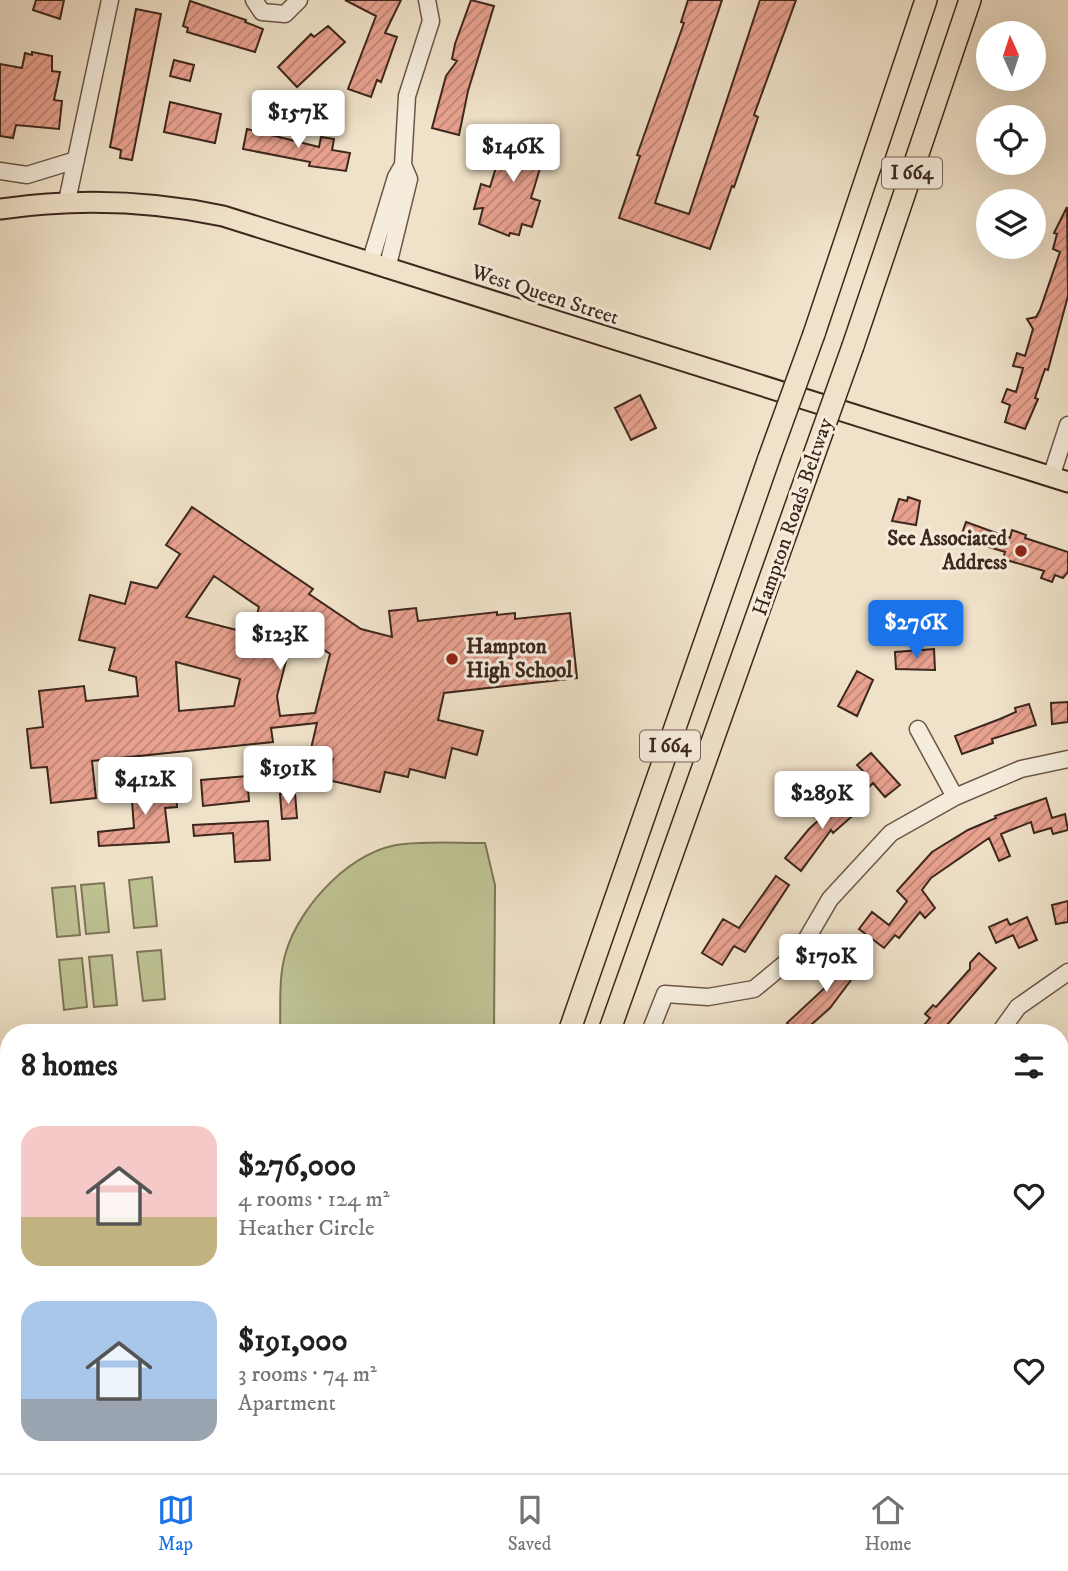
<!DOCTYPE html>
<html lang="en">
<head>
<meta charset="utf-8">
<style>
  :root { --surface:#fff; --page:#f6f6f6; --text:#202124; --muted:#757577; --line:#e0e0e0; --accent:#1a73e8 }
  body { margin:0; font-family:"IM FELL DW Pica",serif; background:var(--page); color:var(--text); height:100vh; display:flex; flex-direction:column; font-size:26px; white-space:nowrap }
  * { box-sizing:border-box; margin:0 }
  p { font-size:23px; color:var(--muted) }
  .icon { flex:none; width:38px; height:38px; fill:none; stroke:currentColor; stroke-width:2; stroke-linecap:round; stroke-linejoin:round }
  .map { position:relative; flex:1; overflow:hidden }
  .sheet { position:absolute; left:0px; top:1024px; width:1069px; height:450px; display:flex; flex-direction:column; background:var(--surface); border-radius:28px 28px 0 0; box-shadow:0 7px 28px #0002 }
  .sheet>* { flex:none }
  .needle { width:46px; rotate:357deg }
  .buttons { position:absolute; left:976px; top:21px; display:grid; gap:14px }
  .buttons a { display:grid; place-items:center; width:70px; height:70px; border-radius:50%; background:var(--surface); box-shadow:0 7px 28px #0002; font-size:35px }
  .price { position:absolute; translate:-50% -60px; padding:0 16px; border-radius:7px; background:#fff; color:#222; font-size:23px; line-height:46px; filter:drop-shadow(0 2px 4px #0008) }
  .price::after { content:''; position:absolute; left:50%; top:42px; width:21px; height:16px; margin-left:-10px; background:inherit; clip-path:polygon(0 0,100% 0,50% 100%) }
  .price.current { background:var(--accent); color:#fff }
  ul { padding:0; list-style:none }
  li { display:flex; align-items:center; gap:21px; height:175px; padding:0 21px }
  li span { display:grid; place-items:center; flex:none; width:196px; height:140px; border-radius:21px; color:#555 }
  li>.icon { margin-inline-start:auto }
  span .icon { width:84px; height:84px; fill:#fffc; stroke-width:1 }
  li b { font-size:30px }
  h2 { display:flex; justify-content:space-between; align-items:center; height:84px; padding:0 21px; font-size:30px }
  .tabs { display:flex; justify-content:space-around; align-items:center; height:98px; border-top:2px solid var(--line); background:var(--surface); font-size:19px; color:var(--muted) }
  .tabs a { display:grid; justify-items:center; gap:4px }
  .tabs .current { color:var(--accent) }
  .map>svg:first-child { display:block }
</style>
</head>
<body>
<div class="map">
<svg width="1068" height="1473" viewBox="0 0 1068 1473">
  <defs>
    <pattern id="building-hatch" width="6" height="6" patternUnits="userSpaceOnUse" patternTransform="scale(1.75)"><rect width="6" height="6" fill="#e9a290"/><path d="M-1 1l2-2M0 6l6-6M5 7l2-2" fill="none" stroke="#be8475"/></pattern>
  </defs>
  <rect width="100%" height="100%" fill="#f0e2c9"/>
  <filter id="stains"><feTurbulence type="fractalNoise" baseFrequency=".00286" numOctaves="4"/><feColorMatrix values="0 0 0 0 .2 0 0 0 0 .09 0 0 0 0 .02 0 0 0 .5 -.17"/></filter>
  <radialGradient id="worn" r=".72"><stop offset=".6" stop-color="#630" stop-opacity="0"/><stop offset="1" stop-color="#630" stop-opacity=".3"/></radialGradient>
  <path fill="#bec293" stroke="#7e7458" stroke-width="2" d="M485,843L495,885L494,1032H280C281,1007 278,977 286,952C300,905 353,848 404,844C430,841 458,843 485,843Z
    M152,877L157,926L134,928L129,880Z
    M104,883L109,932L86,934L81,885Z
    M75,886L80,935L57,937L52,888Z
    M161,950L165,999L143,1001L137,952Z
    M112,955L117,1005L94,1007L89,957Z
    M82,958L87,1007L64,1010L59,960Z
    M169,1465H277L274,1473H182L168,1468Z"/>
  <path fill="url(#building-hatch)" stroke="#3d271d" stroke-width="2" fill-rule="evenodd" d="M36,0H64L60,19L33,10Z
    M345,0H401L385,33L397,37L381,82L377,80L371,97L348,89L376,16Z
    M471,0L494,6L468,91L459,135L432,128L446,76L457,61L452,59L455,44Z
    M688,0H722L655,203L689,214L760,0H796L754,115L758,117L734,187L732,186L710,249L619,218L640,156L637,155L684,23L681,22Z
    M190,1L246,20L245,22L263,29L255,52L187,32L188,28L183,26Z
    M136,9L161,14L132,160L120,158L121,150L110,147Z
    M328,26L345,42L297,87L278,67L311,34L314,37Z
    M32,52L52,56V71L60,72L54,100L62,101L59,129L16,125L13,138L0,136V64L22,68L25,53L32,55Z
    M174,60L194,65L190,81L170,76Z
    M170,102L221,114L215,143L164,132Z
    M513,126L546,136L541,151L545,152L531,198L540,201L532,227L522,224L519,235L510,233L509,236L479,224L483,208L474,209L481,184L490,187L504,141L508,142Z
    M247,129L319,147L321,137L334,139L332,150L350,153L346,171L309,166L310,162L243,149Z
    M1067,207L1068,296L1048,370L1045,369L1035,398L1038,399L1025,429L1005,422L1010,405L1002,402L1007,389L1016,392L1023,368L1013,366L1017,353L1025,356L1033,329L1027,319L1036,317L1040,310L1060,252L1053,249L1057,234L1054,233Z
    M640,395L656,428L631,440L615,408Z
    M908,497L920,501L916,525L892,521L899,499L907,501Z
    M192,507L313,589L309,594L361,629L392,637L389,611L416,608L418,621L497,612V615L515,613V619L570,613L577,678L444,693L438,720L483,731L477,755L452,748L445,778L410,769L408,777L385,772L380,792L328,780L333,759L310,753L317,723L271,728L273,742L92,761L96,798L51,803L47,767L31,768L27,729L43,727L39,691L84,686L86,701L138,696L136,677L109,670L115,648L79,640L90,595L125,604L131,582L157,588L180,554L166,545ZM214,576L259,607L252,634L186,617ZM294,630L330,654L315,713L280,716L277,696ZM176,662L240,679L234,706L179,711Z
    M966,522L1010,538L1012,530L1026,535L1025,538L1068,552V572L1063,578L1055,575L1052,582L1041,578L1044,571L1003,559L1005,552L973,542L972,546L959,542Z
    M934,649L935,670L896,669L895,652Z
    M857,671L873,680L857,716L838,706Z
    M1068,702V722L1052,724L1051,703Z
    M1029,704L1036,725L992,739L993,743L962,754L955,736L1000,719L1016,712L1015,708Z
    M871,753L900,785L885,797L873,783L868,788L860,778L865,773L857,765Z
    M247,776L249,801L203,806L201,780Z
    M175,782L177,807L165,808L169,842L99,846L98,832L134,828L131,787Z
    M841,791L858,811L833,833L831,830L801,871L785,858L809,829L832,808L828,803Z
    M295,793L297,818L282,819L280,794Z
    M1046,798L1052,818L1065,814L1068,830L1053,834L1051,828L1034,833L1031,822L1001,834L1010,856L999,861L989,838L931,878L922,890L935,908L925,918L920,912L899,938L895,935L884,948L859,929L872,912L889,925L907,901L897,891L932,852L968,830L996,818L995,816Z
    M268,821L270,860L235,862L233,833L194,836L193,825Z
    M776,876L789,885L745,952L734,946L722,965L702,953L723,919L739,928Z
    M1068,901V922L1056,924L1052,905Z
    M1027,917L1037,940L1019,948L1013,935L996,943L989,927L1007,919L1010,925Z
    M840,953L860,968L830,1008L803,1032H796L787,1023L830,983L822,977Z
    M979,953L996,968L941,1032H918L930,1018L925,1014L933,1005L936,1007L970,969V963Z"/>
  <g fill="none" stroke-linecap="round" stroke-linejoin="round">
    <g stroke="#6a5648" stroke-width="19">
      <path id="minor" d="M254,0L262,12L285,14L299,0
        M403,165L407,96L431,21L427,0
        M0,171L27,175L76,160
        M67,201L110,0
        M370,263L396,177L403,165L409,179L387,269
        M1051,477L1068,425
        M918,729L955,797
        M650,1032L665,994L708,997L754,989L799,952L830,899L891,833L955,797L1021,769L1068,759
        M1000,1032L1018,1007L1068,972
        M1060,1286L1068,1278
        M1060,1456L1068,1449
        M501,1473L504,1465
        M859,1473L868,1465
        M1042,1473L1051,1465"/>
    </g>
    <g stroke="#3d271d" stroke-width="23">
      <path id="major" d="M0,209C76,198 148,200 223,216L1068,482"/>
    </g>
    <g stroke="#3d271d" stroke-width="24">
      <path id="highway" d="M814,334L926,0
        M853,346L970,0
        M569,1032L769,458
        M609,1032L809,469
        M422,1473L425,1465
        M459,1473L462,1465"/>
    </g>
    <use href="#minor" stroke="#f5ecdc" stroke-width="16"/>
    <use href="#major" stroke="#f0e2c9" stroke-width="19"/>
    <use href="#highway" stroke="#f0e2c9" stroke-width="21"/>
    <g stroke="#3d271d" stroke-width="24" stroke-linecap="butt">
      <path id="highway-bridge" d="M769,458L814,334
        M809,469L853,346"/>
    </g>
    <use href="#highway-bridge" stroke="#f0e2c9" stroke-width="21"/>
  </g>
  <g fill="#8f2418" stroke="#f5ecdc" stroke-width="2.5">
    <circle cx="1021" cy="551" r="7"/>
    <circle cx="452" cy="659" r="7"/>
  </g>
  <g text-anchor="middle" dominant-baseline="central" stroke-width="6" stroke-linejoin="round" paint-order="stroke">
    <g fill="#f5ecdc" stroke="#746256" stroke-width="2">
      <rect x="882" y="157.5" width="60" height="31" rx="5"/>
      <rect x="640" y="730.5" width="60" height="31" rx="5"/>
    </g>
    <g font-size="19" font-weight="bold" fill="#3d271d">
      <text x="912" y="173">I 664</text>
      <text x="670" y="746">I 664</text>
    </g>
    <g font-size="21" fill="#3d271d" stroke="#f5ecdc">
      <text transform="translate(545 295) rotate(18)">West Queen Street</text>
      <text transform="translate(793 517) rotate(-71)">Hampton Roads Beltway</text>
    </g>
    <g font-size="21" font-weight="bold" fill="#3d271d" stroke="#f5ecdc" text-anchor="end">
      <text x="1007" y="539">See Associated<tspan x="1007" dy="24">Address</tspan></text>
      <text x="466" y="647" text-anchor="start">Hampton<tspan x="466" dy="24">High School</tspan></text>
    </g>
  </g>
  <rect width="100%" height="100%" filter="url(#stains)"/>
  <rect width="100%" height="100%" fill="url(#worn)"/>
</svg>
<div class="buttons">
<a><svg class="needle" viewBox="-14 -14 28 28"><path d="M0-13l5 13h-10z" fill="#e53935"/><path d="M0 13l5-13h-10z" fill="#757577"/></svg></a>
<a><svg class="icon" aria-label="locate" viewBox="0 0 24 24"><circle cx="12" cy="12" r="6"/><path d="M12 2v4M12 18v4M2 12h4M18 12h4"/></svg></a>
<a><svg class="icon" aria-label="layers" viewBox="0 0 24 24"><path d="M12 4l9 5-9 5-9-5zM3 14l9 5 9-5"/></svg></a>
</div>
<b class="price" style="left:298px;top:150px">$157K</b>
<b class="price" style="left:513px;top:184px">$146K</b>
<b class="price current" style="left:916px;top:660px">$276K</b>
<b class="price" style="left:280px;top:672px">$123K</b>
<b class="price" style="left:288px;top:806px">$191K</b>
<b class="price" style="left:145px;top:817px">$412K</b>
<b class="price" style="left:822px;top:831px">$289K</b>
<b class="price" style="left:826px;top:994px">$170K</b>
<section class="sheet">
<h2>8 homes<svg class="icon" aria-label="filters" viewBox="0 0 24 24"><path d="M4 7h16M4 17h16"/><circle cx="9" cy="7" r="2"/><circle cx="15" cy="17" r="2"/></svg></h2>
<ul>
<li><span style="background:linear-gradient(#f6c9c9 65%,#c2b280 0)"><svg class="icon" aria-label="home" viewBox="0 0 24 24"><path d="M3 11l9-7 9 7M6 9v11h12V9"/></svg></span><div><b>$276,000</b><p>4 rooms · 124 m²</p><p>Heather Circle</p></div><svg class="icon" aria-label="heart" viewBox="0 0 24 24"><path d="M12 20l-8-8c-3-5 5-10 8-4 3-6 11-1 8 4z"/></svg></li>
<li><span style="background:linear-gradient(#a9c7e8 70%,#9aa5b1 0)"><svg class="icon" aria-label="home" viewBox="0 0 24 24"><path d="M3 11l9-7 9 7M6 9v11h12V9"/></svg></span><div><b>$191,000</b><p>3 rooms · 74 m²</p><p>Apartment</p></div><svg class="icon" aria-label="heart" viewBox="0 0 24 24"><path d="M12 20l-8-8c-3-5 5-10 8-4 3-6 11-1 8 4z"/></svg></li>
</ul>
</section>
</div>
<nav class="tabs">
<a class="current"><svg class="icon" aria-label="map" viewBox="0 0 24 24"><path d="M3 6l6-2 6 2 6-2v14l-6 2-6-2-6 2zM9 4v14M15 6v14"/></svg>Map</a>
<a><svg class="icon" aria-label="saved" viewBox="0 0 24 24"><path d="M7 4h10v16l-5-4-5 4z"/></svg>Saved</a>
<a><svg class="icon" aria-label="home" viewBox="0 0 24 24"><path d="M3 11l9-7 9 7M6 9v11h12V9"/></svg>Home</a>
</nav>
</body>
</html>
